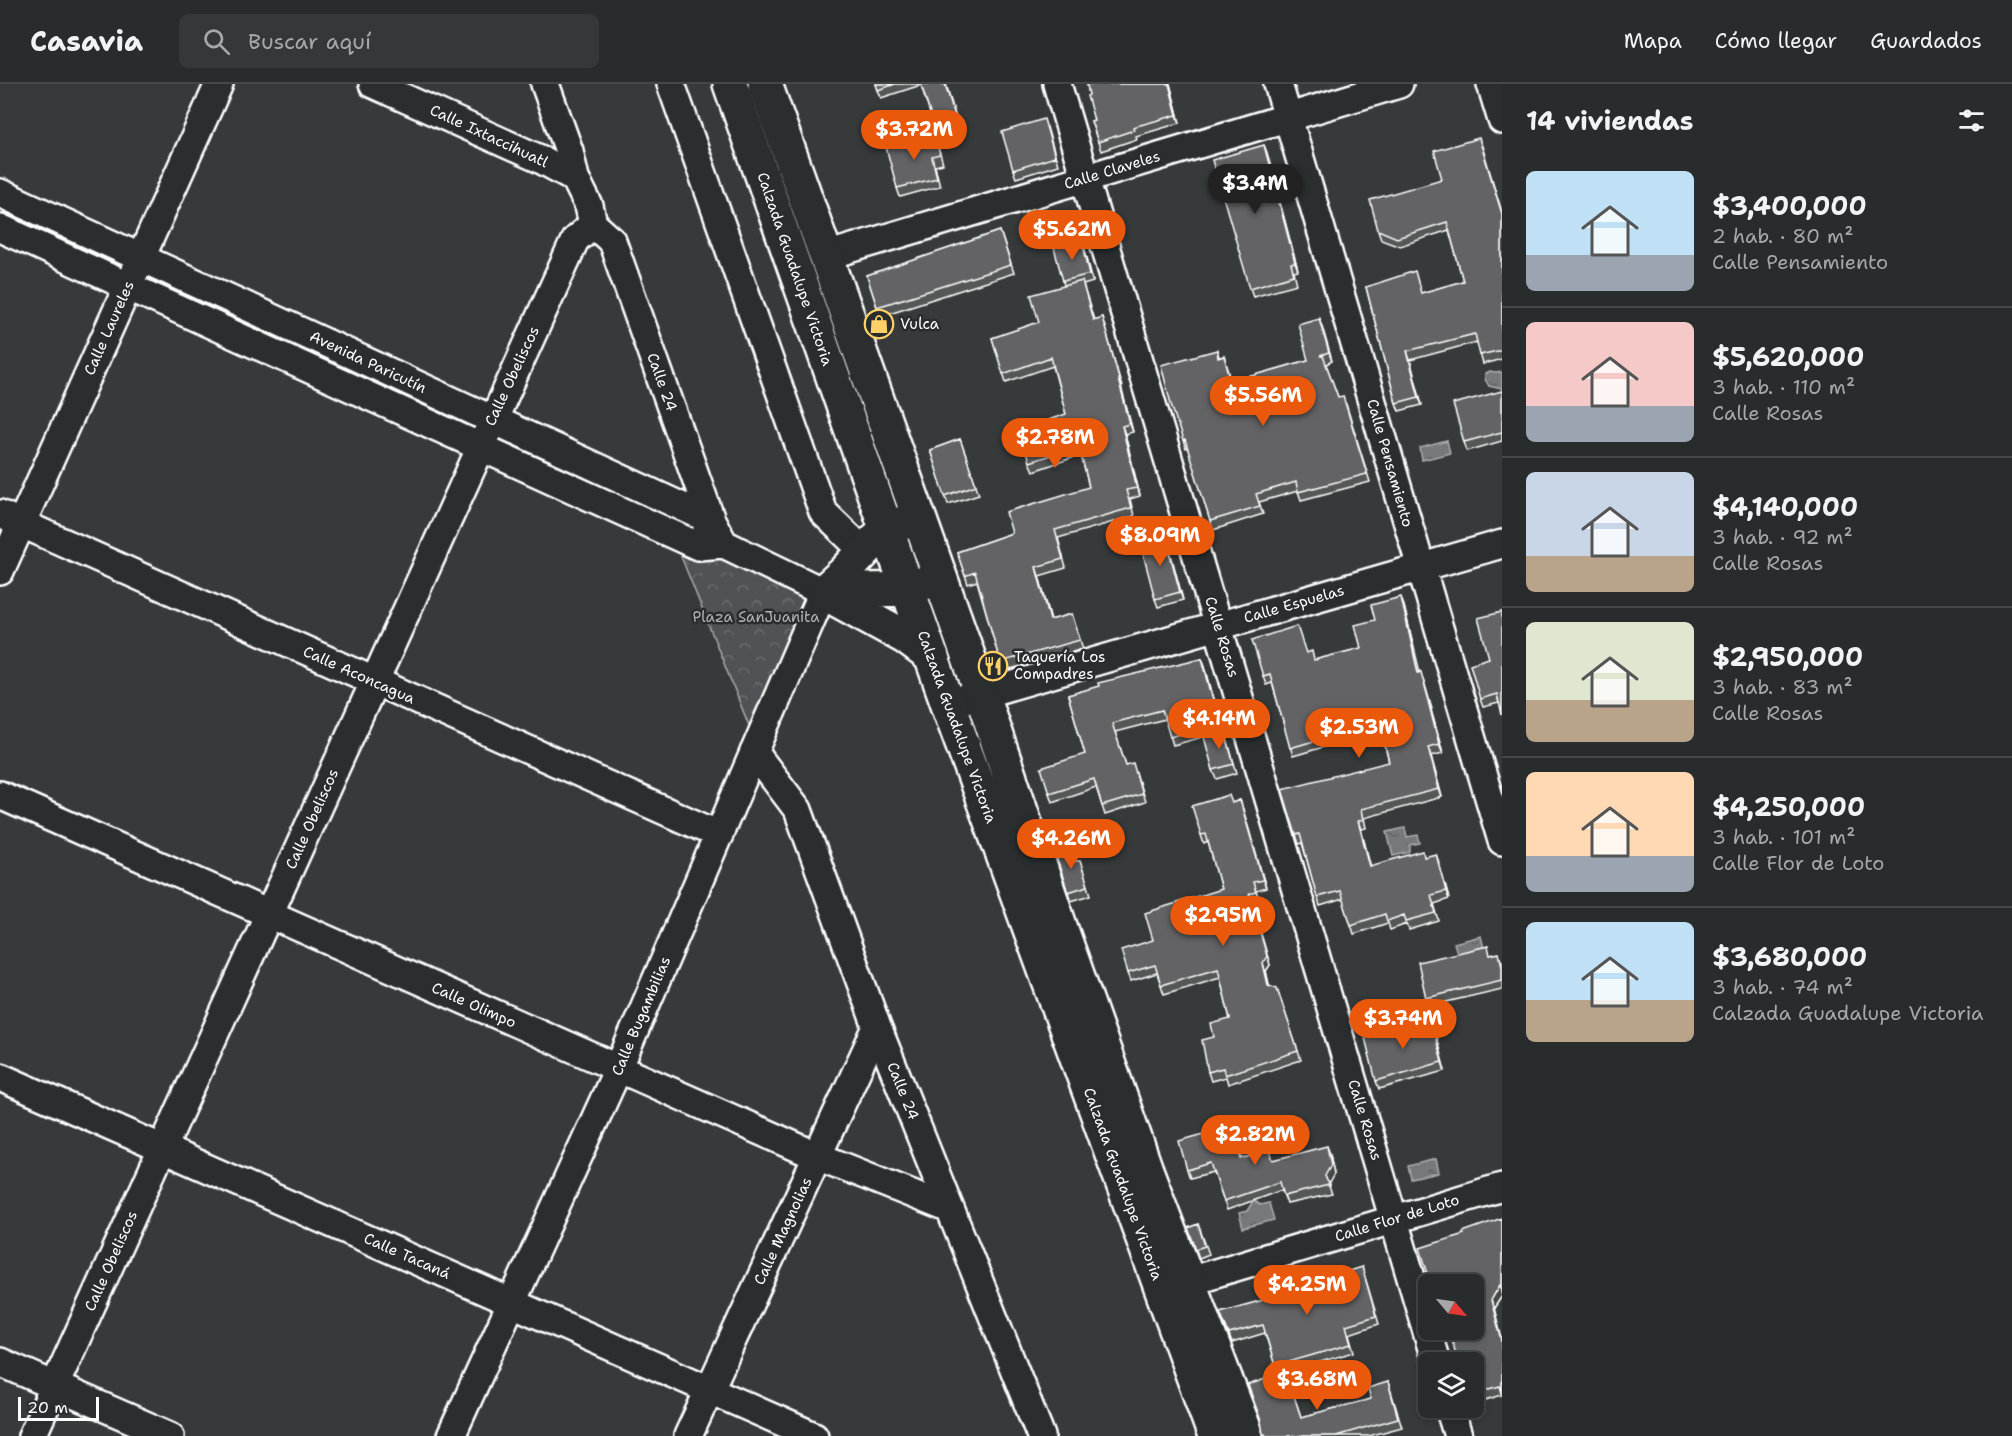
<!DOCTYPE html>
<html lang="es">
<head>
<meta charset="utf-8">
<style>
  :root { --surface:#292c2c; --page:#353838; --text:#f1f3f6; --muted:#a5a7a9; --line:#454848; --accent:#ea580c }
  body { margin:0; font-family:"Shantell Sans",sans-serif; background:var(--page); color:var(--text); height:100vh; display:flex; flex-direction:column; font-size:22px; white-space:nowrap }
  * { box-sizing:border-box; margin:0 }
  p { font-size:20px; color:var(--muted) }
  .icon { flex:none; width:33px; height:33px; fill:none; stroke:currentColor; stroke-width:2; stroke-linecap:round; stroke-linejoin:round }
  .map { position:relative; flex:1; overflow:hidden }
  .drawer { display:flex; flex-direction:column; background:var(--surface); width:510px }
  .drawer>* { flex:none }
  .needle { width:39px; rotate:119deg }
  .buttons { position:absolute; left:1418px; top:1190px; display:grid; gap:12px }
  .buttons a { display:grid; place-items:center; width:66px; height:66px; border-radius:9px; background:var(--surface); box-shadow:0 3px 9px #0003,0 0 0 2px var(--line); font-size:30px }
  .scale { position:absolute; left:18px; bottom:15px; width:81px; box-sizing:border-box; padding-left:6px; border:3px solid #fff; border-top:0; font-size:16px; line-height:21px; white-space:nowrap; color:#fff; -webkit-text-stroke:4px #2a2d2e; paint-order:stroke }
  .price { position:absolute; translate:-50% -51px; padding:0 14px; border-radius:21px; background:var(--accent); color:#fff; font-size:20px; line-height:39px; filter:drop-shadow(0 2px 3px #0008) }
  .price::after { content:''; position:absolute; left:50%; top:36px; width:18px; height:14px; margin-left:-9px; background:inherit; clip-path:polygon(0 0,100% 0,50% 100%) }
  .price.selected { background:#222; color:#fff }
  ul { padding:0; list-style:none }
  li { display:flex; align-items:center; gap:18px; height:150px; padding:0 24px }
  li+li { border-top:2px solid var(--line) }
  li span { display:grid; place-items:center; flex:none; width:168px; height:120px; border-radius:9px; color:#555 }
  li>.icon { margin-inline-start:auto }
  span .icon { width:72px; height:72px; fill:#fffc; stroke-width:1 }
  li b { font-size:26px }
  h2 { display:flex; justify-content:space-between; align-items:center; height:72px; padding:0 24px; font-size:26px }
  header { display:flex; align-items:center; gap:36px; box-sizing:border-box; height:84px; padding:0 30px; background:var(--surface); border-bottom:2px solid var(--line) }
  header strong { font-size:28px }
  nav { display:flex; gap:33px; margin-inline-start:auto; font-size:21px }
  .search { width:420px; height:54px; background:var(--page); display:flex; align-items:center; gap:15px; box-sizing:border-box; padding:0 21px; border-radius:9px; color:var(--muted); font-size:22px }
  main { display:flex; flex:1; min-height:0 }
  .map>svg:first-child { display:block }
</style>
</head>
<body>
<header>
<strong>Casavia</strong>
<div class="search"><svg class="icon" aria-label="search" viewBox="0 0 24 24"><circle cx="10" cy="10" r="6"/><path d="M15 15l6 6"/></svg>Buscar aquí</div>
<nav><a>Mapa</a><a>Cómo llegar</a><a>Guardados</a></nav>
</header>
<main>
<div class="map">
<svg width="1502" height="1352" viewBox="0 0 1502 1352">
  <defs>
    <pattern id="forest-crowns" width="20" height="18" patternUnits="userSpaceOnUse" patternTransform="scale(1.5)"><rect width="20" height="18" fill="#505354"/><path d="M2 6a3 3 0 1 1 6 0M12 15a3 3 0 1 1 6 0" fill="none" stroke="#6a6d6e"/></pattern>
    <pattern id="water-ripples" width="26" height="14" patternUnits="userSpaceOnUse" patternTransform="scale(1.5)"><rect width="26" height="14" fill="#767879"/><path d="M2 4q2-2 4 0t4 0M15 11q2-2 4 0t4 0" fill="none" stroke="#616262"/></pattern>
  </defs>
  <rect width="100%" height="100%" fill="#373a3b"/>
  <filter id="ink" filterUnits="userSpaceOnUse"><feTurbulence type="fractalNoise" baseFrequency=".0167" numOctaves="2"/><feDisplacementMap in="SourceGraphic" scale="12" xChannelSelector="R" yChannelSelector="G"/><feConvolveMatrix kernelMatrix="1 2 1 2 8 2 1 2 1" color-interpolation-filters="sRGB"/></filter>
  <g filter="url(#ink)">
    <path fill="url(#forest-crowns)" stroke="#a8a9aa" stroke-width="1.5" d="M676,460H705L819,509L754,654Z"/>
    <path fill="url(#water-ripples)" stroke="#adaeaf" stroke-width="1.5" d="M1490,288L1495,289L1502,288V305L1489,302L1485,295V290Z
      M1447,357L1450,369L1422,376L1420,364Z
      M1405,744L1407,753L1418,751L1420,759L1410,761V768L1393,772L1387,748Z
      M1481,852L1484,864L1459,875L1454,859Z
      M1436,1075L1439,1089L1411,1095L1408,1082Z
      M1253,1117L1260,1121L1269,1119L1274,1136L1243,1144L1239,1129L1247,1127Z"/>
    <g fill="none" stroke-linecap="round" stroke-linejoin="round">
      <g stroke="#fff" stroke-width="32">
        <path id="minor" d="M545,0L569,67L575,94
          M671,0L823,428L851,455
          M1057,0L1436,1278
          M1278,0L1502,757
          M1491,0L1502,36
          M0,109L711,436L724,460
          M593,140L612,157L711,436L707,445
          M0,144L698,462L724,460L823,508L618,985L451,1352
          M826,172L1399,0
          M0,430L719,751
          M0,487L219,0
          M948,620L1502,460
          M754,668L798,726L877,943L1041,1352
          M0,711L817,1072L950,1125
          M0,993L814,1352
          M1189,1197L1502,1103
          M0,1278L170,1352
          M1449,1323L1458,1352
          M32,1352L575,156L593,140L589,122L575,94L540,75L373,0
          M688,1352L877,943"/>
      </g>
      <g stroke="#fff" stroke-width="38">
        <path id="major" d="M730,0L948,620L1215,1352
          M765,0L982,611L1061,845L1146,1086L1247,1352
          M825,507L908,505L927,498
          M823,508L905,553L932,573
          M823,508L845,488L875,456L887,446L905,438"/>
      </g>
      <use href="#minor" stroke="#2a2d2e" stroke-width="27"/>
      <use href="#major" stroke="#2a2d2e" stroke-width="33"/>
    </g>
    <path fill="#555657" stroke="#fff" stroke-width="1.5" d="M876,0H946L961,51L939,58L921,1L881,14Z
      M1087,0H1170L1180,39L1136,52L1137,55L1101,67L1091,37L1094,36Z
      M1047,43L1058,81L1016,94L1013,86Z
      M934,50L943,80L935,82L940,102L900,113L897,104Z
      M1264,61L1267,69L1298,187L1294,188L1297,200L1253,212L1250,204Z
      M1482,62L1502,128V275L1483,280L1477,258L1410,276L1422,321L1399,327L1396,319L1366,203L1422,209L1463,197L1449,146L1400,162L1381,155L1378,146Z
      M1000,147L1014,189L880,232L867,192Z
      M1085,166L1093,198L1083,201L1094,236L1102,233L1122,303H1121L1133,348L1125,350L1140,412L1130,415L1134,432L1058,454L1066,484L1039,492L1051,536L1072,530L1083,565L1003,587L977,497L968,500L957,468L1012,449L1089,403L1081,371L1033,387L1029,378L1066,330L1053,282L1006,298L992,254L1039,238L1064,202L1063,197Z
      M1319,234L1332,277L1326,280L1338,313L1346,320L1370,398L1301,416L1298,407L1259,418L1263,430L1213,446L1188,365H1186L1183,357L1217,266L1219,273L1224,272L1232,298L1308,276Z
      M1502,307V357L1467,367L1464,358Z
      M960,355L979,410L948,420L930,366Z
      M1165,451L1183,516L1158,523L1155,515Z
      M1404,522L1419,588L1424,597L1432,625L1431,626L1443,669L1431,672L1442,713L1364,734L1366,744L1361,745L1370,782L1425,773L1439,779L1449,815L1434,820L1439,837L1409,846L1407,840L1390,846L1388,839L1354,850L1343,815L1320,822L1302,759L1299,760L1296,751L1389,678L1381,646L1293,672L1272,599L1266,601L1263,592L1315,576L1361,564L1375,536Z
      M1202,574L1205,582L1222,647L1227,655L1237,689L1217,695L1213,686L1207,652L1173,661L1165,635L1115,648L1126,681L1136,688L1145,718L1105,731L1096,703L1052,718L1049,709L1085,670L1068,611Z
      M1489,574L1499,619L1483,623L1480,615Z
      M1240,716L1266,804L1256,807L1259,817L1252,818L1270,881L1266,887L1269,901L1277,904L1301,976L1228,1000L1226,993L1211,997L1208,988L1214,953L1230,935L1220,893L1164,910L1157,889L1131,897L1128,889L1153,856L1221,805L1208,758L1204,760L1201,751L1232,719Z
      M1054,767L1076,777H1080L1091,811L1071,817Z
      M1491,871L1502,877V905L1429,922L1426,914Z
      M1431,936L1445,987L1379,1005L1376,997Z
      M1235,1051L1242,1075L1273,1076L1330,1070L1334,1090L1328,1100L1332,1110L1287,1120L1282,1106L1227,1126L1214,1088L1190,1094L1187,1086Z
      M1502,1134V1212L1494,1224L1502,1255V1311L1473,1320V1278L1464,1150Z
      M1198,1140L1209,1170L1199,1174L1188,1144Z
      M1362,1183L1379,1240L1349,1250L1354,1268L1286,1288L1301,1333L1371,1315L1388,1298L1402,1343L1369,1352H1264L1262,1347L1278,1291L1265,1249L1232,1259L1220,1228L1282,1211Z"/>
    <path fill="#454647" stroke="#fff" stroke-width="1.5" d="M1169,0H1170L1180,39L1177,31Z
      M1264,61L1267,69L1298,187L1295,179Z
      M1082,157L1085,166L1093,198L1090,190Z
      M1319,234L1322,242L1332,277L1329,269Z
      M1407,267L1410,276L1422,321L1419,313Z
      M1118,295L1121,303L1133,348L1130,340Z
      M1122,342L1125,350L1140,412L1137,404Z
      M1165,451L1168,459L1183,516L1180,508Z
      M1036,483L1039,492L1053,544L1050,536Z
      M1401,513L1404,522L1422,597L1418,589Z
      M1202,574L1205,582L1222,647L1219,639Z
      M1428,617L1431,626L1443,669L1439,660Z
      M1428,663L1431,672L1442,713L1439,705Z
      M1240,716L1243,725L1266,804L1263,796Z
      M1358,737L1361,745L1373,791L1370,782Z
      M1436,770L1439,779L1449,815L1446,807Z
      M1249,810L1270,881L1266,887L1271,909L1263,879Z
      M1431,936L1434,945L1445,987L1442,978Z
      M1327,1062L1330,1070L1334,1090L1328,1101L1325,1092Z
      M1500,1201L1502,1206V1212L1494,1224L1502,1257L1491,1216Z"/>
    <path fill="#636465" stroke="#fff" stroke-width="1.5" d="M876,0H895L878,6Z
      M921,0H945L958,42L936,49Z
      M1087,0H1169L1177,31L1133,43L1134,46L1098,58L1091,37L1094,36L1087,12L1089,11Z
      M1044,35L1055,73L1013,86L1002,48Z
      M934,50L940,71L932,73L937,94L897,104L886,63Z
      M1479,54L1502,130V266L1480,271L1475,250L1407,267L1419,313L1396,319L1366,203L1415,187L1421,209L1463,197L1447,138L1397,154L1378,146L1370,116L1442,95L1434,67Z
      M1264,61L1295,179L1291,180L1294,191L1250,204L1212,76Z
      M1000,147L1011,181L877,223L867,192Z
      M1082,157L1090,190L1063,197L1054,164Z
      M1082,197L1093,236L1102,233L1119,294L1118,295L1130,340L1122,342L1137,404L1126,406L1131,424L1055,446L1063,475L1036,483L1050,536L1072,530L1080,556L1000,578L975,488L965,492L957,468L1012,449L1006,428L1089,403L1079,362L1029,378L1019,346L1066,330L1051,273L1003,290L992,254L1039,238L1031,211Z
      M1319,234L1329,269L1320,272H1323L1338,313L1343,312L1367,390L1298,408L1296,398L1256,410L1260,422L1210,437L1185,356L1183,357L1171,320L1161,281L1217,266L1218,274L1224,272L1231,298L1308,276L1298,240Z
      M1502,307V348L1464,358L1453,320Z
      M960,355L976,401L945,412L930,366Z
      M1165,451L1180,508L1155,515L1140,458Z
      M1401,513L1418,589L1421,588L1429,617H1428L1439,660L1428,663L1439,705L1361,725L1363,736L1358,737L1370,782L1423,767L1424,773L1436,770L1446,807L1431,811L1436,829L1406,837L1404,831L1387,837L1385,830L1351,841L1340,807L1317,813L1300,750L1296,751L1282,705L1389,678L1379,638L1290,664L1270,590L1263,592L1252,556L1297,542L1306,569L1312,567L1314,576L1361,564L1355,541L1375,536L1371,521Z
      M1502,528V631L1497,610L1480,615L1470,580L1489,574L1478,534Z
      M1202,574L1219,639L1170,653L1162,626L1112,639L1126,681L1133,679L1142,710L1102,722L1094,695L1049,709L1041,684L1085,670L1068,611L1099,602L1098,599Z
      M1224,646L1234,680L1213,686L1204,653Z
      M1229,711L1232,719L1240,716L1263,796L1253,798L1256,808L1249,810L1267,872L1263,879L1268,901L1277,904L1298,967L1225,991L1223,984L1208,988L1202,956L1214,953L1211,940L1230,935L1218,884L1161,901L1155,881L1128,889L1121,866L1153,856L1145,829L1221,805L1206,750L1201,751L1192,722Z
      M1070,762L1075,777H1080L1088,802L1068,808L1054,767Z
      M1488,862L1490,871L1499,869L1502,882V896L1426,914L1418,878Z
      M1431,936L1442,978L1376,997L1365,954Z
      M1232,1042L1241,1075L1269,1066L1273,1076L1327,1062L1331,1081L1325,1092L1329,1101L1284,1112L1280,1098L1224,1117L1211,1079L1187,1086L1179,1057Z
      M1502,1134V1201H1500L1491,1216L1502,1257V1309L1500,1302L1473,1310V1278H1458L1449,1245H1473V1200H1431L1420,1164L1464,1150L1463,1148Z
      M1198,1140L1205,1162L1196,1165L1188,1144Z
      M1362,1183L1376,1232L1346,1241L1351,1260L1275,1282L1263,1241L1229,1250L1220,1228L1282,1211L1281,1207Z
      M1286,1288L1301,1333L1371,1315L1368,1304L1388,1298L1398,1334L1336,1352H1266L1265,1350H1263L1261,1337L1248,1301Z"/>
  </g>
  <defs>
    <g id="shop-ring" transform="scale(1.5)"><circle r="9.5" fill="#2a2d2e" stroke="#ffd166" stroke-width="1.5"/><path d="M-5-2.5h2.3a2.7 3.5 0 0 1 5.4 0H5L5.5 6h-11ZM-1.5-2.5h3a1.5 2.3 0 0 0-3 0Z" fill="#ffd166"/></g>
    <g id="restaurant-ring" transform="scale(1.5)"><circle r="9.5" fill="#2a2d2e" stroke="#ffd166" stroke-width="1.5"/><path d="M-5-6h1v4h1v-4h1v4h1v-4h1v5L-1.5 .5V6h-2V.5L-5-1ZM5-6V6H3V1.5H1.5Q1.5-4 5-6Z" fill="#ffd166"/></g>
  </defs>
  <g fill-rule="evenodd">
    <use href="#shop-ring" x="879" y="240"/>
    <use href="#restaurant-ring" x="993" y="582"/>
  </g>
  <g text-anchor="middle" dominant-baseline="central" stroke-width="5" stroke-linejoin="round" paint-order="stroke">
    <g font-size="15" fill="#fff" stroke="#2a2d2e">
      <text transform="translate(489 52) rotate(25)">Calle Ixtaccihuatl</text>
      <text transform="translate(1112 86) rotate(-17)">Calle Claveles</text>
      <text transform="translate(795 185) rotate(71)">Calzada Guadalupe Victoria</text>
      <text transform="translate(109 244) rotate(-66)">Calle Laureles</text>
      <text transform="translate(368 278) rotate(25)">Avenida Paricutín</text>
      <text transform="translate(512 292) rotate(-65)">Calle Obeliscos</text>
      <text transform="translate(662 298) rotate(70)">Calle 24</text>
      <text transform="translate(1390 379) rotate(74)">Calle Pensamiento</text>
      <text transform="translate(1294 520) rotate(-16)">Calle Espuelas</text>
      <text transform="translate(1222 553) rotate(73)">Calle Rosas</text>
      <text transform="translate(359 591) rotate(24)">Calle Aconcagua</text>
      <text transform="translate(957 643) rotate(70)">Calzada Guadalupe Victoria</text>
      <text transform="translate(312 735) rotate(-66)">Calle Obeliscos</text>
      <text transform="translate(474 921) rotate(24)">Calle Olimpo</text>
      <text transform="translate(641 932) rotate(-67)">Calle Bugambilias</text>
      <text transform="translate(903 1007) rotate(68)">Calle 24</text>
      <text transform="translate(1365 1036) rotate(73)">Calle Rosas</text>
      <text transform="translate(1123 1100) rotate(70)">Calzada Guadalupe Victoria</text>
      <text transform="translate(1397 1134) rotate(-17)">Calle Flor de Loto</text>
      <text transform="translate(783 1147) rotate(-65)">Calle Magnolias</text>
      <text transform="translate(407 1172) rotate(24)">Calle Tacaná</text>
      <text transform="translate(111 1177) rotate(-66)">Calle Obeliscos</text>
    </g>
    <g font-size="15" fill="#fff" stroke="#2a2d2e" text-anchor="start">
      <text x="900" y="240">Vulca</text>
      <text x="1014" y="573">Taquería Los<tspan x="1014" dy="17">Compadres</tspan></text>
    </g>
    <g font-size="15" fill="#b0b2b2" stroke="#2a2d2e">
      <text x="756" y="533">Plaza SanJuanita</text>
    </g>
  </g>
</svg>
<div class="buttons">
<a><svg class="needle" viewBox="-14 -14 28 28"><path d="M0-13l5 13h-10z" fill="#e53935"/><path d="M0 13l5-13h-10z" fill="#a5a7a9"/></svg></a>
<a><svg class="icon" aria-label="layers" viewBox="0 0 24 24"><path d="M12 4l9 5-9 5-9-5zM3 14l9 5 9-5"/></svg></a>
</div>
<div class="scale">20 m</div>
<b class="price" style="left:914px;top:77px">$3.72M</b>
<b class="price selected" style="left:1255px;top:131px">$3.4M</b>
<b class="price" style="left:1072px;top:177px">$5.62M</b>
<b class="price" style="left:1263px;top:343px">$5.56M</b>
<b class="price" style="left:1055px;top:385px">$2.78M</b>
<b class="price" style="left:1160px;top:483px">$8.09M</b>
<b class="price" style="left:1219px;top:666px">$4.14M</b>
<b class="price" style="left:1359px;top:675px">$2.53M</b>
<b class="price" style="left:1071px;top:786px">$4.26M</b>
<b class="price" style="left:1223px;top:863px">$2.95M</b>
<b class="price" style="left:1403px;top:966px">$3.74M</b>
<b class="price" style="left:1255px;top:1082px">$2.82M</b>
<b class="price" style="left:1307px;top:1232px">$4.25M</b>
<b class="price" style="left:1317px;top:1327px">$3.68M</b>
</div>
<section class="drawer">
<h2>14 viviendas<svg class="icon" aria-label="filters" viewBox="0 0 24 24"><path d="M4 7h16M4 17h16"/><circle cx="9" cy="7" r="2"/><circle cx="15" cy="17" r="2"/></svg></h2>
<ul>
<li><span style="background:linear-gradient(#bfe0f5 70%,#9aa5b1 0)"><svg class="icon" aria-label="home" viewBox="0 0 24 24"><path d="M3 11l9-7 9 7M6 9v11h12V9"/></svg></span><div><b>$3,400,000</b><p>2 hab. · 80 m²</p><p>Calle Pensamiento</p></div></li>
<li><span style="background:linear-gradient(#f6c9c9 70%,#9aa5b1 0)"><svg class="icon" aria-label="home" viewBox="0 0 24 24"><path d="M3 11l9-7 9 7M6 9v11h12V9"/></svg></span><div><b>$5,620,000</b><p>3 hab. · 110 m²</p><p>Calle Rosas</p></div></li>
<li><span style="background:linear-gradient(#c9d6e8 70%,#b9a48a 0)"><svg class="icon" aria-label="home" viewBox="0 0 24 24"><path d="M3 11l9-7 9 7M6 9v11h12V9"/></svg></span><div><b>$4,140,000</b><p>3 hab. · 92 m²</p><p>Calle Rosas</p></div></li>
<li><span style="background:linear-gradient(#dfe7d0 65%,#b9a48a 0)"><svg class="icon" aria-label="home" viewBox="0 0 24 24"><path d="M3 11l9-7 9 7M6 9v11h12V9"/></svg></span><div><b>$2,950,000</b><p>3 hab. · 83 m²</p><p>Calle Rosas</p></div></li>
<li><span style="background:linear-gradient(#ffd9b3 70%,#9aa5b1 0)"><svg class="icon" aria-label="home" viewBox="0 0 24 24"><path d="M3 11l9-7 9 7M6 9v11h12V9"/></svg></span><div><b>$4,250,000</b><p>3 hab. · 101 m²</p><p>Calle Flor de Loto</p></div></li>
<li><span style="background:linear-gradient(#bfe0f5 65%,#b9a48a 0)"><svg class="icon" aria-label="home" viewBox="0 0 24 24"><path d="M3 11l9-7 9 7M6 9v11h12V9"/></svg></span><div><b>$3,680,000</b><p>3 hab. · 74 m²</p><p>Calzada Guadalupe Victoria</p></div></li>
</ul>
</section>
</main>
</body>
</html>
